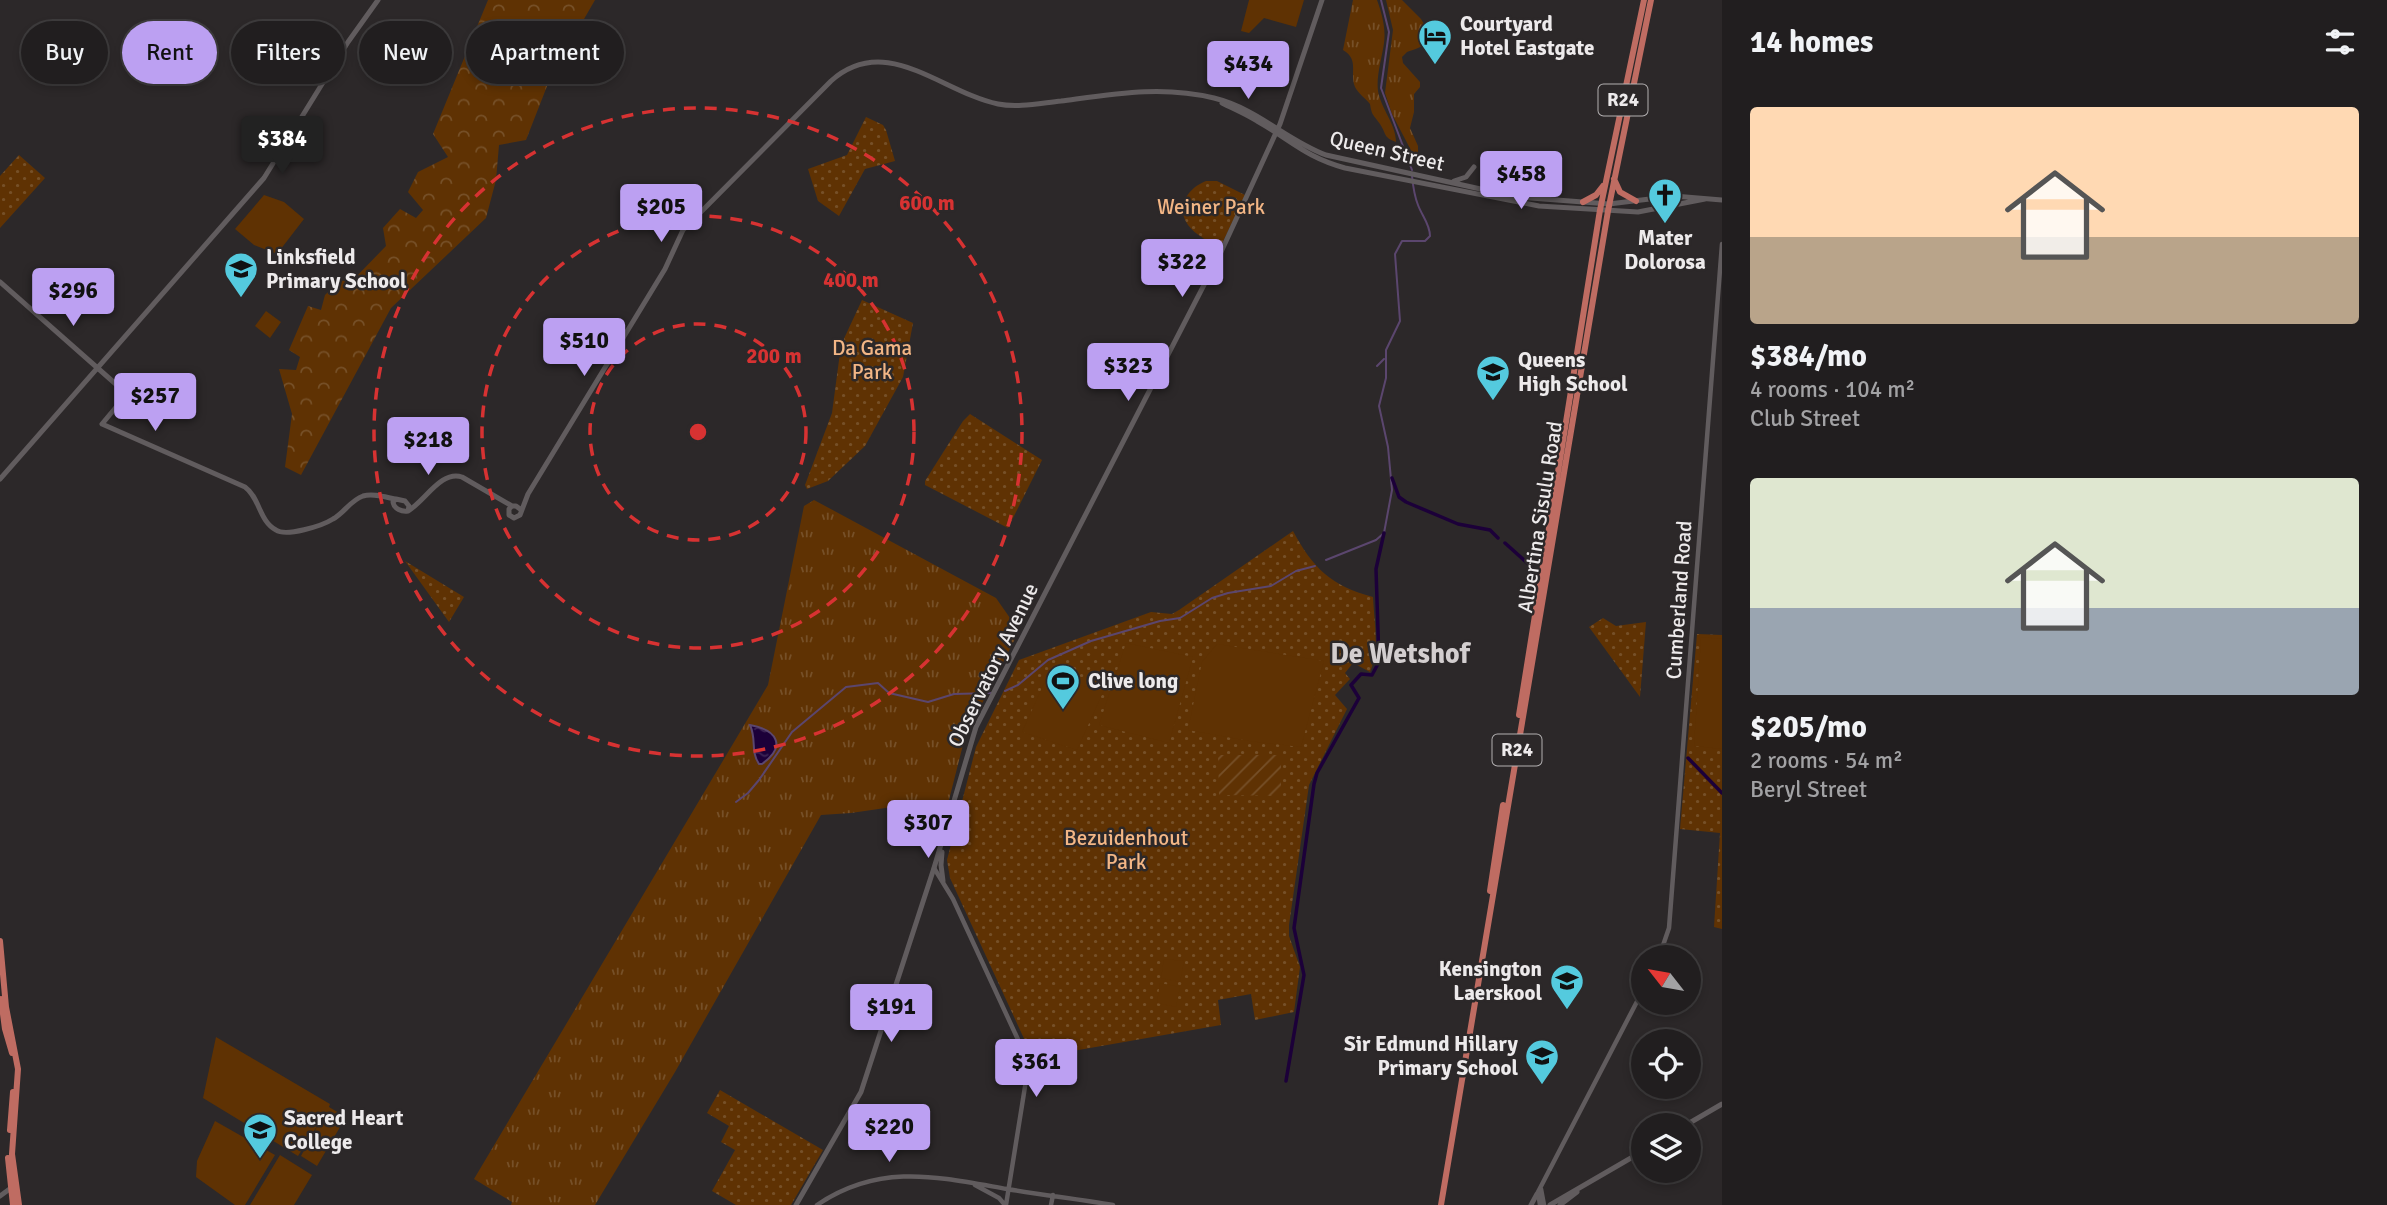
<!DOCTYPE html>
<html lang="en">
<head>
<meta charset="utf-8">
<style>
  :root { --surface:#211e1f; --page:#2d2b2c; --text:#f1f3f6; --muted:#a2a2a4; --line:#3e3c3d; --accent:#bca0f2 }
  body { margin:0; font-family:Signika,sans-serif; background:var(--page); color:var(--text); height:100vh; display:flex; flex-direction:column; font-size:26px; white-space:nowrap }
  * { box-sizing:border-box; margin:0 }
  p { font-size:23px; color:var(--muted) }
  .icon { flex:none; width:38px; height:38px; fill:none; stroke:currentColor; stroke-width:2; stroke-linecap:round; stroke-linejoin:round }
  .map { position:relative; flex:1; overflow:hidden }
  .side { display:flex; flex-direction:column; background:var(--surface); width:665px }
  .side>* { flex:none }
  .hud { position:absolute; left:21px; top:21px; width:665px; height:63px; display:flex; gap:14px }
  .needle { width:46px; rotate:301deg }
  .fabs { position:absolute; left:1631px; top:945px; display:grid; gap:14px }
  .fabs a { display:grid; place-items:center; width:70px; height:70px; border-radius:50%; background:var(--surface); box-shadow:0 4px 10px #0003,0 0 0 2px var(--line); font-size:35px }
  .price { position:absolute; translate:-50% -60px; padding:0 16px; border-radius:7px; background:var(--accent); color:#111; font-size:23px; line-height:46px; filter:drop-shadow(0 2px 4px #0008) }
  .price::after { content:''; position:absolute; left:50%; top:42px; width:21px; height:16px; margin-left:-10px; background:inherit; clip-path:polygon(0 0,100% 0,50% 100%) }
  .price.current { background:#222; color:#fff }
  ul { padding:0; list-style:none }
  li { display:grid; align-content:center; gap:14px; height:371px; padding:0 28px }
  li span { display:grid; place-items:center; height:217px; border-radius:7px; color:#555 }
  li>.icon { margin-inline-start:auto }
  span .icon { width:126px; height:126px; fill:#fffc; stroke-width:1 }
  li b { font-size:30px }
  h2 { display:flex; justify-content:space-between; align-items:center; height:84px; padding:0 28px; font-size:30px }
  .pill { padding:0 24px; border-radius:32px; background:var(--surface); box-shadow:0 4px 10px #0003,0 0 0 2px var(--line); font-size:24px; line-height:63px }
  .pill.current { background:var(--accent); color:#111 }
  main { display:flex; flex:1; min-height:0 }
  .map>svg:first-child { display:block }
</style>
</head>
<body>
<main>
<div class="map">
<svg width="1722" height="1205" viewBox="0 0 1722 1205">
  <defs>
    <pattern id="grass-tufts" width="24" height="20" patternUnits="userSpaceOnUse" patternTransform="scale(1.75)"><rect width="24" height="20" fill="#5f3203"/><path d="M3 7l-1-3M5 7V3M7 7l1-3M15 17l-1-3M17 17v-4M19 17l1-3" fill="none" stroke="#765028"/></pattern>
    <pattern id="forest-crowns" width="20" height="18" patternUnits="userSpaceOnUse" patternTransform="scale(1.75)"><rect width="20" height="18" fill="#5f3203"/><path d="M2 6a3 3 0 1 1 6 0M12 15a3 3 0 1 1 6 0" fill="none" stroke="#765028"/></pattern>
    <pattern id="park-dots" width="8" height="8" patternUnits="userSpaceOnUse" patternTransform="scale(1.75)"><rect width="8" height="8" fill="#5f3203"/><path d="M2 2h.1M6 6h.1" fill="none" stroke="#765028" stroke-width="1.8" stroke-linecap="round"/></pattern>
    <pattern id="garden-furrows" width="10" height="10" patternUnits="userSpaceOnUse" patternTransform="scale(1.75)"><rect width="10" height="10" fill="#5f3203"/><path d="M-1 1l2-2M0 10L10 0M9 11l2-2" fill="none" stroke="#765028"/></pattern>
    <pattern id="water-ripples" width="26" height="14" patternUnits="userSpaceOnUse" patternTransform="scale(1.75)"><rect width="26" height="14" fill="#1c0039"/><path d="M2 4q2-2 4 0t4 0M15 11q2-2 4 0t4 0" fill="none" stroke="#3d2556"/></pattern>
  </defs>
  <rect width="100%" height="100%" fill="#2c2829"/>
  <path fill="url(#grass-tufts)" d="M1353,0H1377C1382,14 1386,28 1384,43C1382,58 1376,76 1378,91C1381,109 1396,124 1396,142C1383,137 1387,135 1380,124C1373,114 1372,116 1370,104C1366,99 1358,93 1355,87C1349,73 1360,60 1343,50Z
    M1386,0H1402L1421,19L1427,29C1426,47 1422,47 1407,52L1402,57L1403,63L1420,82V87L1414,94V112L1410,128L1418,146V157L1415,158L1392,114L1385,93L1393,30Z
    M814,500L996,598L1019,631L965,737L940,835L922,810L899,806L851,813L821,815L675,1072L595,1205H511L512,1202L474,1179L768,685L804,506Z"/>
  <path fill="url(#forest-crowns)" d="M488,0H595L551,76L526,140L499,145L496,180L486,218L391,308L301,475L285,467L292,414L279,369L296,370L300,357L289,350L308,306L321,310L325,295L339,281L353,280L386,246L383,228L400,209L416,218L423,210L408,192L418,172L448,157L433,134Z"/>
  <path fill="url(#park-dots)" d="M866,117L883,125L886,130L895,161L865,169L839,216L818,201L808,169L847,155Z
    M19,155L45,178L0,228V176Z
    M1206,181H1217L1245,195L1220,248C1210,242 1195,235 1188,225C1175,207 1188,188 1206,181Z
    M862,300L913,323L903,377L865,446L828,481L807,489L805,485L832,413L841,345Z
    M970,414L1042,460L1008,528L925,485V481L963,421Z
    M1293,531C1313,568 1331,586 1373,597C1374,622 1380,649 1370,672L1353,663L1345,673L1350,679L1335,695L1347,709L1309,785L1289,925V936L1300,967L1294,1012L1255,1020L1251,994L1218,1000L1221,1025L1033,1058L950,878L947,860L976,747L1019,660L1151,612L1172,614L1179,610Z
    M405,561L464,597L449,622Z
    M1603,618L1616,626L1646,622L1640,697L1589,627Z
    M1697,634L1722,635V929L1714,927L1720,833L1680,829Z
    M720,1090L823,1150L791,1205H736L712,1191L735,1150L721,1142L729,1126L707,1113Z"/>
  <path fill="url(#garden-furrows)" d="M1218,755H1281V796L1219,795Z"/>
  <path fill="#5f3203" d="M1249,0H1304L1296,27L1264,18L1249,33L1241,31Z
    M264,195L284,202L304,219L277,254L254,245L235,229Z
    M266,311L281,322L270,338L255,326Z
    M1701,637L1722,639V749L1694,746Z
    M1126,643L1193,657L1169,743L1099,725Z
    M1217,644L1324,661L1301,747L1249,741L1188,730L1202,662Z
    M1046,679L1104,690L1077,750L1022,732Z
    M1164,959L1184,961L1180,982L1161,978Z
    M1160,983L1180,987L1176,1007L1157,1003Z
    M216,1037L330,1104L329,1107L346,1117L317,1166L301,1156L319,1123L298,1156L203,1098Z
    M215,1121L275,1155L245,1205H235L196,1177L197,1161Z
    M280,1155L312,1175L294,1205H250Z"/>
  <path fill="url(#water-ripples)" stroke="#5b466e" stroke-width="2" d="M750,725C777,730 787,746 762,764H759C750,750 757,741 750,725Z"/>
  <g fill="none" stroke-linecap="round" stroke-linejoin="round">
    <path stroke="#5b466e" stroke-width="2" d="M1381,0L1389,32L1381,88L1412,170
      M1377,366L1384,359
      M1326,560L1376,540L1384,533L1392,490L1388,447L1379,406L1386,378V350L1400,321L1395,254L1402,241H1425L1430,236C1430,224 1422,216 1418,205C1414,195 1413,186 1412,176
      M1005,691L1018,685L1048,660L1091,641L1160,621L1180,618L1212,598L1228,593L1271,586L1296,571L1315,566
      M736,802L748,793L759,780L792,732L846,687L878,683L889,693L928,702L954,694L992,693"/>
    <path stroke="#1c0039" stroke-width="3.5" d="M1392,478L1399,497L1406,502L1458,524L1490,530L1498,538
      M1505,543L1536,571
      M1688,758L1722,793
      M1286,1081L1304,975L1294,928L1314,784L1317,773L1359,698L1351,685L1361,674L1372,675L1379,662L1376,569L1384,533"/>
    <path stroke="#615c5e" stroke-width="4.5" d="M934,868L953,899L1027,1059L1028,1068L1006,1205
      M1659,957L1669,928L1722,244
      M975,1185L999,1198L1005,1205
      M1541,1189L1544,1205
      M817,1205C880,1162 939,1177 1007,1189C1042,1195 1078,1199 1113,1205
      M1051,1205L1053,1195
      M1540,1205L1538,1192L1643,990"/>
    <path stroke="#615c5e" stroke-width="5" d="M1222,103C1234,109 1246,114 1257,121C1291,140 1305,157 1345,168L1539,206L1638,212L1705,199
      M1454,181L1466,177L1474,167
      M0,282L127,394L102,424L245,487C260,498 259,521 276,530C286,537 322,526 333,519C344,513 351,500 363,496C373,493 385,497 395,499
      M0,479L264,178L348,42L378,0
      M396,499L405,501L409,506L408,511C402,512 394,509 393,502Z
      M520,509L516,506H512L509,509V515L514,518L520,515L528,494L665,269L683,230L831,81C886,32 941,92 998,104C1018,108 1041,103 1061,101C1113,94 1162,85 1214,98C1258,109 1286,140 1326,155L1517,197L1609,204L1674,196L1722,200
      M408,511C425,501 441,470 462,477L512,506
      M942,852L941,865L943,881
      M1686,1125L1722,1104
      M0,1196L11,1188H15
      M796,1205L861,1092L934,868L976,727L1221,252L1280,124L1322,0
      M1531,1205L1537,1194
      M1550,1205L1643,1151
      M1560,1205L1577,1192"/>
    <path stroke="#bf6c62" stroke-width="6" d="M1614,179L1620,192L1636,201
      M1583,202L1596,195L1603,186
      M1519,715L1600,210L1644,0
      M1490,891L1503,805
      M0,941L6,1007L18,1069L12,1154L19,1205
      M1,999L5,1029L12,1053
      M10,1130L13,1092
      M8,1158L13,1205
      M1441,1205L1608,211L1651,0"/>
  </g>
  <g fill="none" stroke="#d73232" stroke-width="3.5" stroke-dasharray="12 9">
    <circle cx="698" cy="432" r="108"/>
    <circle cx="698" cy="432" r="216"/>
    <circle cx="698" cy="432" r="324"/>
  </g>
  <defs>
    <g id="hotel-pin" transform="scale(1.75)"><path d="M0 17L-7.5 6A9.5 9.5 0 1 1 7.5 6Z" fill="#54cade" stroke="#2c2829"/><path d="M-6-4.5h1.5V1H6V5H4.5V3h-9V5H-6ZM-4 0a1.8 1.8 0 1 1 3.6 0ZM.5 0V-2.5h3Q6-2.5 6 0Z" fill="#111"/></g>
    <g id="church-pin" transform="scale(1.75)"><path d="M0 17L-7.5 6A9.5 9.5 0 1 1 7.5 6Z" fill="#54cade" stroke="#2c2829"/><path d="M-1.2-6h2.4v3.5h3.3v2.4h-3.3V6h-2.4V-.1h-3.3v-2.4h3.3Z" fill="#111"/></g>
    <g id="school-pin" transform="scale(1.75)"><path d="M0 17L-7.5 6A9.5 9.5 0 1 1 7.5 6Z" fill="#54cade" stroke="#2c2829"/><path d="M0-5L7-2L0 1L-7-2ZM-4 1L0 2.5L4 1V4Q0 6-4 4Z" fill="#111"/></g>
    <g id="stadium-pin" transform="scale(1.75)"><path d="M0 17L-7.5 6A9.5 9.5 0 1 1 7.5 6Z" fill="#54cade" stroke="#2c2829"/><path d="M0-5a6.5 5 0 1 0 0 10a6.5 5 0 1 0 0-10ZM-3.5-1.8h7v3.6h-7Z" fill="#111"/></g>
  </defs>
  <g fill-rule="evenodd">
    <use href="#hotel-pin" x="1435" y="36"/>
    <use href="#church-pin" x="1665" y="195"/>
    <use href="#school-pin" x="241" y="269"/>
    <use href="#school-pin" x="1493" y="372"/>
    <use href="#stadium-pin" x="1063" y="681"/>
    <use href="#school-pin" x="1567" y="981"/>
    <use href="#school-pin" x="1542" y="1056"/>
    <use href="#school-pin" x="260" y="1130"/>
  </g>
  <g text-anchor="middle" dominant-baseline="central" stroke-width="5" stroke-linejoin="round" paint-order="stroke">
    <g fill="#2c2829" stroke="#b3b0b1" stroke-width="2">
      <rect x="1598.5" y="84.5" width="49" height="31" rx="5"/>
      <rect x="1492.5" y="734.5" width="49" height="31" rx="5"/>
    </g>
    <g font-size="19" font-weight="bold" fill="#edeaeb">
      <text x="1623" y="100">R24</text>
      <text x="1517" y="750">R24</text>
    </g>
    <g font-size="21" font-weight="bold" fill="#edeaeb" stroke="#2c2829" text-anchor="start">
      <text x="1460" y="24">Courtyard<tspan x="1460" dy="24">Hotel Eastgate</tspan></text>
      <text x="1665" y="238" text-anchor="middle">Mater<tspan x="1665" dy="24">Dolorosa</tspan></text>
      <text x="266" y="257">Linksfield<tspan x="266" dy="24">Primary School</tspan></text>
      <text x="1518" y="360">Queens<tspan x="1518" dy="24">High School</tspan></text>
      <text x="1088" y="681">Clive long</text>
      <text x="1542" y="969" text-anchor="end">Kensington<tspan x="1542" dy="24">Laerskool</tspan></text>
      <text x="1518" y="1044" text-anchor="end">Sir Edmund Hillary<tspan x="1518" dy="24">Primary School</tspan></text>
      <text x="284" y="1118">Sacred Heart<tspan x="284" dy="24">College</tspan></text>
    </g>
    <g font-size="21" fill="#edeaeb" stroke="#2c2829">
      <text transform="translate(1387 151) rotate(13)">Queen Street</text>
      <text transform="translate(1540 517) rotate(-81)">Albertina Sisulu Road</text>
      <text transform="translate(1679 600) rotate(-86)">Cumberland Road</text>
      <text transform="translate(993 665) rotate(-64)">Observatory Avenue</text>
    </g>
    <g font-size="21" fill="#f3b685" stroke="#2c2829">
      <text x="1211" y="207">Weiner Park</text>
      <text x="872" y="348">Da Gama<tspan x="872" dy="24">Park</tspan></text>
      <text x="1126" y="838">Bezuidenhout<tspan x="1126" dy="24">Park</tspan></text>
    </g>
    <g font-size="28" font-weight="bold" fill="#d3cecf" stroke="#2c2829">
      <text x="1400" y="654">De Wetshof</text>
    </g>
  </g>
  <circle cx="698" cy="432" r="10" fill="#d73232" stroke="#2c2829" stroke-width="3.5"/>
  <g font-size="21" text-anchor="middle" font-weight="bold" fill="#d73232" stroke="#2c2829" stroke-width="5" stroke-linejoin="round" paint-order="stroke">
    <text x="927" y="210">600 m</text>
    <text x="851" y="287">400 m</text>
    <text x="774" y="363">200 m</text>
  </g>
</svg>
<div class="fabs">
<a><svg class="needle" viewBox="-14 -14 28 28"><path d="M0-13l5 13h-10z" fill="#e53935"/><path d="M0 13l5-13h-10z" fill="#a2a2a4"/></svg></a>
<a><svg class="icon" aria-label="locate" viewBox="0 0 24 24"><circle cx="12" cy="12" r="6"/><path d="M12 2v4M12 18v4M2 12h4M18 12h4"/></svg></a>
<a><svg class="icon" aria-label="layers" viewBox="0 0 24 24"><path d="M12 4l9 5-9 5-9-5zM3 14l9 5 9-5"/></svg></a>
</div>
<b class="price" style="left:1248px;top:101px">$434</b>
<b class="price current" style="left:282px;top:176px">$384</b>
<b class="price" style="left:1521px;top:211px">$458</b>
<b class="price" style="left:661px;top:244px">$205</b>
<b class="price" style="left:1182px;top:299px">$322</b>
<b class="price" style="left:73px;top:328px">$296</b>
<b class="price" style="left:584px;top:378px">$510</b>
<b class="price" style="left:1128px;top:403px">$323</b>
<b class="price" style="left:155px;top:433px">$257</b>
<b class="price" style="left:428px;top:477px">$218</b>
<b class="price" style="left:928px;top:860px">$307</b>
<b class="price" style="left:891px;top:1044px">$191</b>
<b class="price" style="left:1036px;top:1099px">$361</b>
<b class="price" style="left:889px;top:1164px">$220</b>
<div class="hud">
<a class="pill">Buy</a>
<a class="pill current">Rent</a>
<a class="pill">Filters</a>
<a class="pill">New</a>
<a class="pill">Apartment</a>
</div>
</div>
<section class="side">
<h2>14 homes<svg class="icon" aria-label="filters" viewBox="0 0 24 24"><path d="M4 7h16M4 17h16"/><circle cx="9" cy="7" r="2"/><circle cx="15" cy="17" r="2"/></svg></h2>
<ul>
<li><span style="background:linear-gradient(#ffd9b3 60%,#b9a48a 0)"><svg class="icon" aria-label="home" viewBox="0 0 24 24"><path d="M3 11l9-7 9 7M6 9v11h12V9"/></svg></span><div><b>$384/mo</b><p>4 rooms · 104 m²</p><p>Club Street</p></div></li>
<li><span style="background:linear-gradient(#dfe7d0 60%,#9aa5b1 0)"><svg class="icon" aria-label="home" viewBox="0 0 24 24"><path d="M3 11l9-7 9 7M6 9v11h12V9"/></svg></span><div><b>$205/mo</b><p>2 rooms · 54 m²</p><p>Beryl Street</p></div></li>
</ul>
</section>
</main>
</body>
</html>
